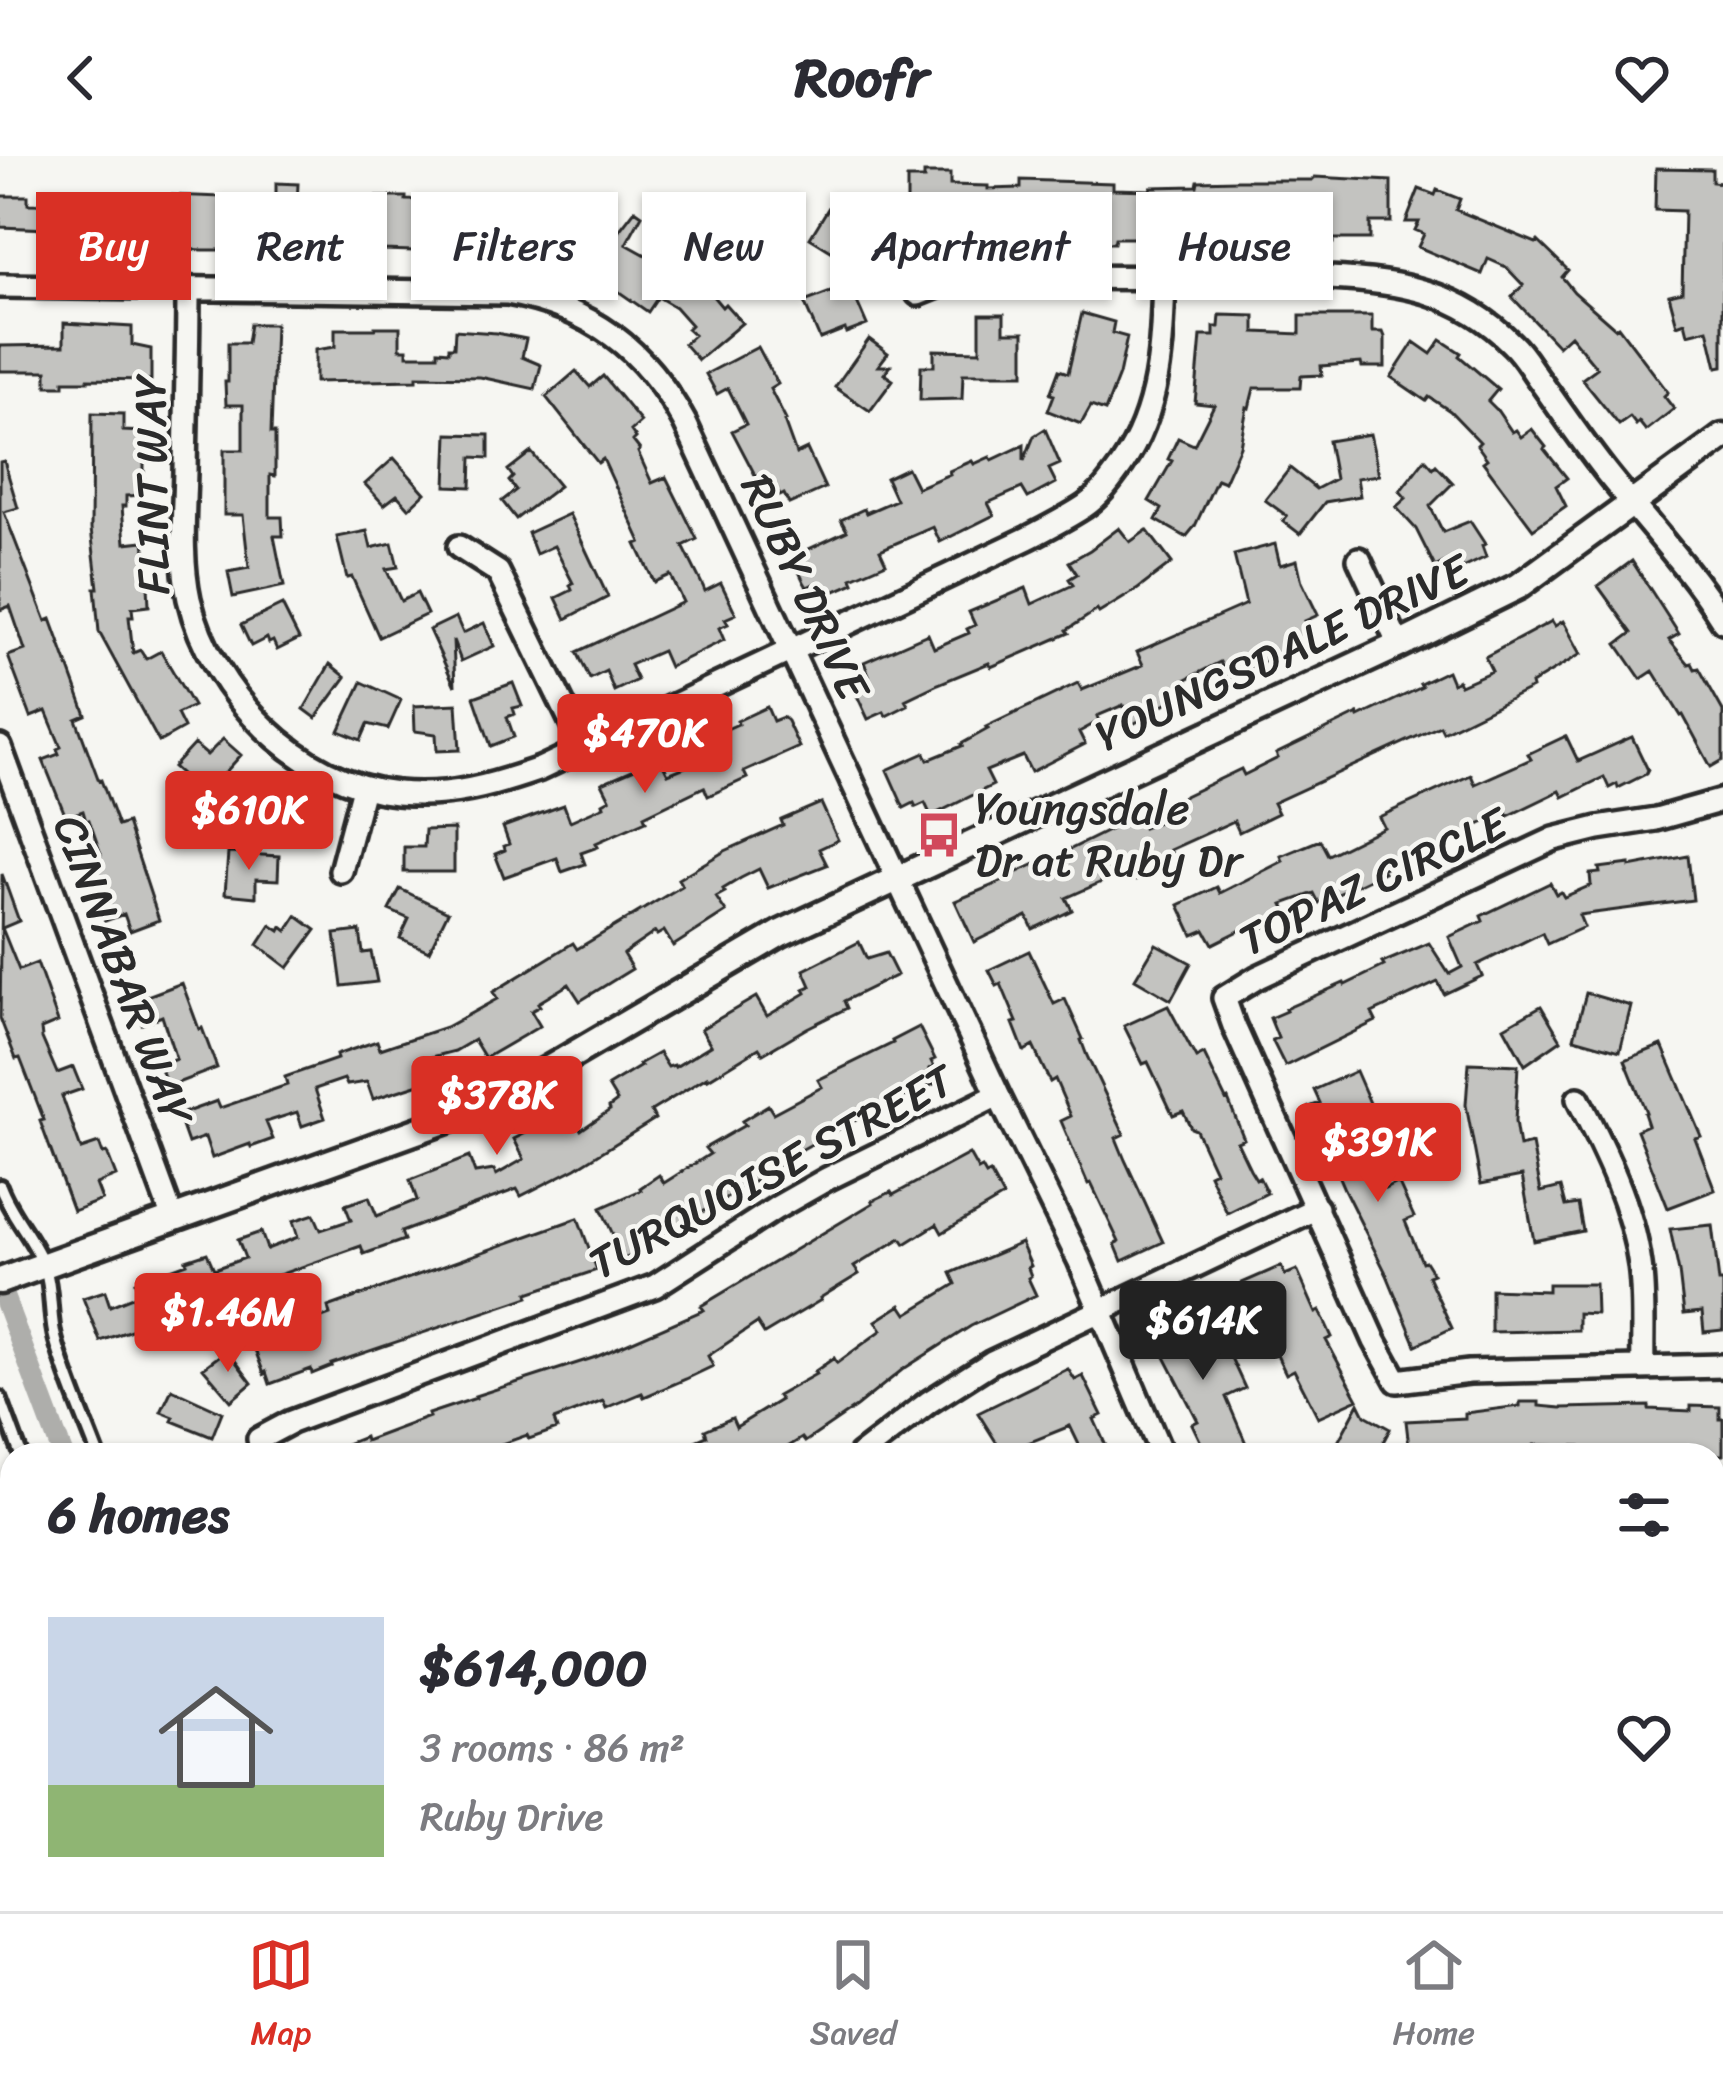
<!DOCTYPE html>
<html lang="en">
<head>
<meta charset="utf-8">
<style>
  :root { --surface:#fff; --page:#f2f2f3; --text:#2b2b33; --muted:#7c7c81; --line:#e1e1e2; --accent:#d93025 }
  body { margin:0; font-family:Sriracha,sans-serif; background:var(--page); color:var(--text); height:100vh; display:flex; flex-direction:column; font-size:45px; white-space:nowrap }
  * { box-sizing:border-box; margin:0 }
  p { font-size:39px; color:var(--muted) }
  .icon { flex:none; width:66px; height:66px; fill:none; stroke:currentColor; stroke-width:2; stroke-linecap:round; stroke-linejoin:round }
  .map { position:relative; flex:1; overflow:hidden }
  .sheet { position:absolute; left:0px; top:1287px; width:1725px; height:468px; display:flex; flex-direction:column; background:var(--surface); border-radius:36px 36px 0 0; box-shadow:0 3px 9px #0004 }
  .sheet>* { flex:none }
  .guide { position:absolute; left:36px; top:36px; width:1653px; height:108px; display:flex; gap:24px }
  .price { position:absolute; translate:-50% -102px; padding:0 27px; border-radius:12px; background:var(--accent); color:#fff; font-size:39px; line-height:78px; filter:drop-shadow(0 3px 6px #0008) }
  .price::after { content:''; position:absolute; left:50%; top:72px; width:36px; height:27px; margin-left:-18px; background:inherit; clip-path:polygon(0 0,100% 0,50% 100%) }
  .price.on { background:#222; color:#fff }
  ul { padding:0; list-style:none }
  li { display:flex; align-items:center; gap:36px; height:300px; padding:0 48px }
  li+li { border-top:3px solid var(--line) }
  li span { display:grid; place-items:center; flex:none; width:336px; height:240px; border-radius:0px; color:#555 }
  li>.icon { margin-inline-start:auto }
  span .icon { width:144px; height:144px; fill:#fffc; stroke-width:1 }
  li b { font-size:51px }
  h2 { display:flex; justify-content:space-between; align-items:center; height:144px; padding:0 48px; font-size:51px }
  .chip { padding:0 42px; border-radius:0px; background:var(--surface); box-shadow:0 3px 9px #0004; font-size:42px; line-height:108px }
  .chip.on { background:var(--accent); color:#fff }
  header { display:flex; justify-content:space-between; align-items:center; height:156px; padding:0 48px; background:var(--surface); font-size:54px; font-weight:700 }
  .tabs { display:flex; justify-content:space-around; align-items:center; height:168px; border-top:3px solid var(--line); background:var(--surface); font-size:33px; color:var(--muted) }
  .tabs a { display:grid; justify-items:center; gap:6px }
  .tabs .on { color:var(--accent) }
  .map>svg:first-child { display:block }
</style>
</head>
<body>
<header><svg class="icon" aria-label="back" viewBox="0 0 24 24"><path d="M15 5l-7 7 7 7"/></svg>Roofr<svg class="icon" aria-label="heart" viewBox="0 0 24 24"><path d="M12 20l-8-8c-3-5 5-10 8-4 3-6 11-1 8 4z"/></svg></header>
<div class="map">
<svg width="1723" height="1755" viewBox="0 0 1723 1755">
  <rect width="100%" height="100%" fill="#f6f6f2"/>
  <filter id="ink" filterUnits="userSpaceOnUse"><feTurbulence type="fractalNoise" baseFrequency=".00833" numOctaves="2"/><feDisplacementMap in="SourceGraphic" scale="24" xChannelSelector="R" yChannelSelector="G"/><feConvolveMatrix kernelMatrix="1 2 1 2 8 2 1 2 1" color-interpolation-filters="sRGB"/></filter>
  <g filter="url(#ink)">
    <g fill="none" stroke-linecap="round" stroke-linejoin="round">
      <path stroke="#aeaeab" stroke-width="21" d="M0,1131L63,1299
        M226,1743L230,1755"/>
    </g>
    <path fill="#c3c3c0" stroke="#2b2b2b" stroke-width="3" d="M1656,12L1712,13V26L1723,27V210L1717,211L1708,173L1688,178L1685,166L1677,169L1669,139L1682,136L1684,55L1655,54Z
      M924,18H950V29L988,30V33L1021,32V24L1113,27V33L1150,34L1151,31L1197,30L1198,25L1237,24H1312L1315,21L1391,25V66H1370V83H1333V87H1300V71H1259V82L1201,84V70H1191V67L1161,66V82H1115L1114,87H1091V72H1082V67L1043,69V83L973,81V77L927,78V63H918V59H907V23H924Z
      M276,27L298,28L297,48L362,49V41H406V44L465,45L581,63L576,95L557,83L554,105L491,97L493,80H488L489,75H447V96L382,94V76L346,74V77H335V95L274,96V79L229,78L228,94H203L163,92V74L127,73L128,75H117V93L55,94V76H49V73L0,71V40H28V48L94,49V46H107V44H144V38L276,43Z
      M1419,33L1435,39L1437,34L1460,43L1456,54L1536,87L1538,85L1568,114L1562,121L1574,136L1615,172L1618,170L1668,236L1664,240L1674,253L1646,275L1639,266L1636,269L1630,261L1619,269L1582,223L1597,212L1570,179L1558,190L1512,141L1523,129L1506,111L1488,103L1482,118L1418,91L1424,78L1415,74L1419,66H1406Z
      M832,46L868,67L858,85L872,92L860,113L810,82Z
      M635,54L642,59L626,88L655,104L662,94L698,116L696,120L722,151L725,148L742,167L698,204L684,188L694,179L687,173L691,169L675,151L658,141L648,156L618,135L616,138L588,121L597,107L586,101L604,72L615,80Z
      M836,134L840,145L854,139L867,169L846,177L845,173L820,183L804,146Z
      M1082,157L1114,166L1112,177L1127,181L1119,219L1105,255L1091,250L1081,268L1048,255L1054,239L1050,238L1059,214L1068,217Z
      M980,158H1004V176H1024V218H963L962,243L920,244L921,210H934V194L980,195Z
      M1220,159L1255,160V176L1300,178V160H1372V176H1383L1385,181V211H1362L1361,207L1321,210L1322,219L1301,220L1300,232H1254L1249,252L1247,251L1240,290L1224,326L1217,323L1195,370L1186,381L1156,364L1162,353L1149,345L1172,305L1168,303L1178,282L1194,289L1214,249L1195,247L1201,180H1214V171H1219Z
      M64,167L132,171V189L151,193V224L88,223V225H64V230H47V215H0V190L64,189Z
      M250,168H275L271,277H275V320L270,319V361H282L283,380H274L284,430L233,441L228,416L249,412L243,359H224V294H243V249H226L225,226H228V187H247Z
      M375,171H400V193H407V199H438V194L449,195V191H454L455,174L496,177L526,183L522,201L541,209L535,233L480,221L417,220V224L315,226V194L335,191V173H375Z
      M869,183L888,197L878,210H890L884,218L893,224L870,255L835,231Z
      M1441,184L1461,197L1459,200L1498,233L1488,245L1497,254L1512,276L1516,274L1521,281L1532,273L1546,291L1544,293L1567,322L1556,330L1566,350L1533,373L1483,306L1487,303L1477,289L1480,286L1450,255L1429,241L1426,245L1391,221L1414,186L1431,198Z
      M758,191L778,228L770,233L786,264L784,265L796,298L807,293L825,332L789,348L784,338L780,340L776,331L764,336L732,275L746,268L728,232L717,238L706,218Z
      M576,215L590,231L603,220L641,266L631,275L636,282L633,285L640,294L638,296L652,327L666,321L697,383L683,390L703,430L705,435L721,427L736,458L725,463L728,468L719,472L724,484L669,511L662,495L630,509L637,524L614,535L606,515L590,523L577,496L683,446L670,419L654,426L636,388L641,386L603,303L598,307L546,241Z
      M92,257L123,258V275L144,276V339L126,340V350H122L125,387L144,385L147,409L149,450L132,452L133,461H129L133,497L140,494L146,503L161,495L193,550L177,558L184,572L159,586L99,476L95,432H98L91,373Z
      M1045,273L1060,308L1049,313L1056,327L1028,342L1022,332L988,347L994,359L940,386L933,371L880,394L886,407L852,422L854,427L824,440L818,426L807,431L804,426L792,401L847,375L841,364L864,353L866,357L896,344L886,322L907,312L917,332L950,318L949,315L972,305L974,308L990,301L992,304L1024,289V305L1034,280Z
      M448,278L489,279V302L472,301L471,331L446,330Z
      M1370,278L1379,319L1357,322L1360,340L1325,346L1300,378L1283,365L1287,360L1265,344L1290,312L1316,333L1335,323L1328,285Z
      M531,296L559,330L516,363L502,345L516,334L509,325L513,321L508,314Z
      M394,302L425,337L409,352L397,339L384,349L365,328Z
      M1425,303L1433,312L1436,309L1453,327L1430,350L1443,376L1470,365L1485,388L1482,390L1486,401L1461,413L1460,411L1454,415L1449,404L1435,411L1416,373L1396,351L1406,342L1400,335Z
      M4,305L18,352L4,356L46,465L51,463L86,559L76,563L99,625L101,624L118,670L127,667L159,764L130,775L124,758L105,765L85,704L101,698L89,664L86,665L83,655L66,661L43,604L59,598L57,593L61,591L46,555L31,561L8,500L25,494L10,450L0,454V306Z
      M569,358L608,441L566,463L556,442L572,434L570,429L573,427L554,390L536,398L528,377Z
      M1119,372L1130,386L1147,374L1172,407L1138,433L1099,457L1097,454L1067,474L1069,477L991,511L989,507L938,528L905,544L908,549L886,560L884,556L868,563L853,531L863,527L861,522L869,519L864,506L928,478L934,492L969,477L967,473L975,469L969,456L1026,432L1032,448L1073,429L1069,423L1077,418L1069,406L1090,394Z
      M367,375L371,392L392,387L398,411L386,413L401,445L417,437L427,458L379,481L352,421L347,422L337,381Z
      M1275,388L1280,409L1297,404L1302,426L1318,459L1305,465L1310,473L1305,475L1310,486L1228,522L1220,506L1185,524L1187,526L1179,533L1182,539L1149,556L1150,559L1131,569L1123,549L1097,560L1099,565L1079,576L1085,588L1031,616L1023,600L986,615L993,629L931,660L925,647L916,651L914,647L904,652L887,614L925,597L928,604L962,590L961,588L988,573L986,571L1078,527L1082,534L1143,509L1137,496L1246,448L1234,399Z
      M1632,405L1679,478L1669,484L1689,508L1692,507L1695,513L1699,512L1723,555V604L1711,611L1683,559L1681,560L1653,515L1641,523L1617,488L1632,477L1598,430Z
      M282,449L299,483L277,494L273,485L269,487L267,482L251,490L241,469Z
      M456,461L463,477L484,467L494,490L461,505L453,484L455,530L429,474Z
      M1552,465L1555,470L1563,465L1581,498L1531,528L1532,532L1443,576L1440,570L1273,647L1278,657L1239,676L1234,665L1170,694L1176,705L1136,724L1131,713L1066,742L1072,754L1033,773L1027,760L974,786L955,745L1008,723L1007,721L1035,708L1036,712L1071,699L1069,694L1138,660L1143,672L1171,661L1168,654L1174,651L1172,646L1241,613L1244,619L1278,602L1276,598L1358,558L1359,561L1422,531L1420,528L1447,515L1452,527L1458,524L1460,529L1492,515L1485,501Z
      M330,508L346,521L316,562L304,553Z
      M362,526L401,544L388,573L368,568L361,584L339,575Z
      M513,527L522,550L513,552L515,558L507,561L514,581L491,590L474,541Z
      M457,548L460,594L437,595L436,578L415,575L414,550Z
      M767,551L773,565L783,561L787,565L799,591L744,616L747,622L708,640L704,631L644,660L646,665L596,687L598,691L581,697L585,708L562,716L557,702L504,721L495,698L505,694L504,690L509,688L503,671L564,649L570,665L604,650L603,647L610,643L602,627L660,602L668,618L712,600L704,583L738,568L737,565Z
      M1566,580L1578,605L1632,581L1648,614L1646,618L1618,632L1617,628L1609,632L1604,621L1563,641L1560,635L1508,660L1506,656L1470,673L1472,676L1439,691L1440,693L1414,704L1411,699L1382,713L1384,716L1319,747L1314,737L1283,748L1288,758L1256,776L1253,768L1213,788L1205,774L1193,779L1179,749L1217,731L1220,737L1283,705L1281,700L1320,684L1328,699L1384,671L1379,661L1471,619L1475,628L1531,603L1528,598Z
      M223,583L241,599L205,639L173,611L194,588L207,599Z
      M266,618L293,634L288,643L292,644L286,654L302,663L290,684L244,657Z
      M821,647L838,684L819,693L827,709L768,732L759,713L741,722L723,733L725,736L716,741L726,756L673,790L664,775L657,779L655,776L623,798L632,813L580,845L569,828L538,847L540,850L531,855L540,870L485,902L474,884L455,895L428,902L430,906L425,907L432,924L373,943L367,926L347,929L344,923L315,933L325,962L302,970L297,956L266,966L273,983L251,991L250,988L212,1002L205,981L188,987L178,959L217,945L220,952L287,929L285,921L337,903L336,899L377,885L380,893L446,871L497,843L493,836L573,787L577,793L682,730L678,723L725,695L783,669L781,664Z
      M454,673V716H404V691H424L425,674Z
      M228,697L279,700L278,724L256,723V741L225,738Z
      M1688,700L1693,744L1579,759L1584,771L1547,788L1542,777L1477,809L1482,820L1444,838L1438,826L1372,857L1376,865L1285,910L1272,884L1278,882L1270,862L1286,855L1285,853L1344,827L1345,829L1384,810L1382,807L1429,787L1449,818L1462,811L1449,781L1483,765L1481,760L1550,727L1556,738L1561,736L1564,741L1591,729L1590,718L1600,717L1599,712L1630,708V711Z
      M2,718L19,765L2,772L19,814L37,807L58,866L41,873L42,882L57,917L73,911L82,933L62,940L81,993L99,987L103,998L107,997L116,1020L96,1028L102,1044L73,1055L40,965L44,964L20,902L16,903L0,862Z
      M400,733L448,756L429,795L400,782L409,763L389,754Z
      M297,760L316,774L288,812L258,789L271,769L280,775L282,771L287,775Z
      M360,775L363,797L371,796L377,826L342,830L335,778Z
      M859,786L867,803L886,797L897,819L844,845L847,852L807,872L763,898L759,892L708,923L707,921L651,955L655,963L576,1012L521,1040L517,1033L401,1076L404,1084L364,1098L361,1090L242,1132L244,1139L193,1158L194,1160L154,1174L151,1167L100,1185L83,1142L105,1135L110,1150L140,1138L135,1126L187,1107L186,1104L207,1097L214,1113L245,1102L238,1084L261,1076L267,1093L298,1081L293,1065L314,1058L321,1074L351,1064L345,1049L369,1041L377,1060L417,1044L410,1024L469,1001L475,1017L494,1014L496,1019L524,1003L514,983L534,973L535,975L569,955L581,974L610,954L609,951L617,945L608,930L641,910L639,908L659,897L668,911L674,909L675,911L711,889L701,873L756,841L767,860L806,837L804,833L811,830L804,814Z
      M1156,788L1191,807L1171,844L1135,823Z
      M1029,795L1054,848L1065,843L1083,883L1081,884L1087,900L1124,978L1116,982L1125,1004L1163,1086L1122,1105L1115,1088L1119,1086L1091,1027L1088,1028L1061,965L1071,960L1055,923L1050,926L1033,890L1024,895L1013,867L1017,866L1001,828L997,830L989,814Z
      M182,827L199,873L202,872L217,912L167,931L160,909L176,903L162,860L142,868L134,845Z
      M1586,837L1631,850L1620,895L1574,882Z
      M1168,850L1196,902L1204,898L1226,944L1228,943L1244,983L1237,986L1250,1013L1256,1023L1259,1021L1267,1037L1227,1057L1209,1018L1215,1015L1196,974L1191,972L1183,955L1173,959L1148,906L1143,908L1124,870Z
      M1541,850L1561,884L1525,909L1504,871Z
      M919,871L935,903L931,905L934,911L929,913L936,927L850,967L788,1001L790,1003L757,1021L759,1023L641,1092L643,1095L624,1103L601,1052L641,1034L640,1032L659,1019L664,1027L710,998L705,992L745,969L742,965L768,949L773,957L822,931L818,924L893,887L892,885Z
      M1662,889L1701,980L1695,982L1715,1034L1668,1052L1637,974L1648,969L1644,957L1646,956L1625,904Z
      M1469,907L1518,909L1515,966L1519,991L1532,988L1541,1036L1561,1031L1566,1050L1578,1048L1583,1075L1534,1085L1522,1020L1481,1028L1466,949Z
      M1356,915L1373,954L1357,962L1374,1001L1370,1003L1385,1033L1398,1026L1414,1061L1405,1065L1422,1106L1425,1105L1433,1118L1428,1120L1452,1172L1416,1189L1387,1119L1344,1033L1309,951L1320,947L1314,934Z
      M969,998L978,1014L982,1012L986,1019L990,1017L1003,1041L942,1077L937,1068L905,1088L901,1082L854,1111L859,1118L820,1142L821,1144L764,1178L757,1167L708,1200L713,1210L686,1223L644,1241L642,1237L606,1252L603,1245L554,1264L557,1273L529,1283L527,1279L471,1299H319L364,1281L365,1285L429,1261L428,1258L476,1242L475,1240L596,1201L704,1154L701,1150L873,1047L872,1045L891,1036L893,1039Z
      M578,1062L597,1114L528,1137L529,1141L331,1208L332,1210L312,1218L311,1213L270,1228L266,1216L264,1218L251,1183L279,1173L281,1177L330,1159L328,1151Z
      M1712,1069L1719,1126H1723V1174L1704,1176L1702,1156L1684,1158L1679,1116L1670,1073Z
      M1021,1087L1031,1110L1028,1112L1031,1120L1028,1122L1036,1139L971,1170L902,1214L856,1251L805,1286L802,1282L775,1299H663L707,1280L705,1274L732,1262L736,1271L780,1244L777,1240L816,1218L814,1216L834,1202L837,1207L882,1174L876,1165L901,1149L907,1158L956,1128L951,1117Z
      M1281,1110L1285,1119L1297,1114L1316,1157L1320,1155L1332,1181L1326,1184L1358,1243L1318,1261L1294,1214L1286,1218L1242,1127Z
      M1548,1128H1595L1596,1158L1578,1157V1174L1491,1176V1133L1548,1135Z
      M1184,1149L1209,1201L1227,1193L1245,1232L1226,1241L1251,1299H1207L1192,1268L1198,1265L1148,1168Z
      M227,1194L252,1227L231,1245L203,1212Z
      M1068,1213L1075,1224L1083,1220L1102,1259L1094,1263L1110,1299H1084L1070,1270L1003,1297L978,1257Z
      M172,1233L222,1256L212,1281L172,1265L174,1261L161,1256Z
      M1520,1246H1539V1250L1561,1252L1649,1250V1253L1691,1255V1250L1720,1251V1263H1723V1299H1690V1294L1652,1292L1623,1294V1299H1580V1290L1534,1289L1531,1292H1510V1299H1410L1406,1265L1465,1262V1257L1520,1250Z
      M1359,1247L1365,1259L1390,1273L1376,1299H1331Z"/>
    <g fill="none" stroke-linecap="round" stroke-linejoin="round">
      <g stroke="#2b2b2b" stroke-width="20">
        <path id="service" d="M0,1030C11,1060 34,1082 45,1112C53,1136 49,1162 56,1185C67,1224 84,1262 98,1299
          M0,1242L21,1299
          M187,1743L192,1755
          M265,1743L270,1755"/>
      </g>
      <g stroke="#2b2b2b" stroke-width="30">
        <path id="minor" d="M0,130L507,137C591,152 645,192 685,267L998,939L1079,1104L1162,1299
          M188,133C188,193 186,254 185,315C184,357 180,401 189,443C211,537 300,628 397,637C450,642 491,630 540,613L1028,382C1047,372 1067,362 1085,350C1101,339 1111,324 1122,309C1161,252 1162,188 1164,122
          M918,138L953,124L976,121L1328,122C1398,125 1460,135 1512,188C1523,198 1531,213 1540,225C1563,257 1585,290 1610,321C1648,368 1690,413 1723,465
          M459,391L498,416L584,592
          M1359,403L1399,489
          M0,591L173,1063
          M1723,644L1656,663L1598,672L1554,683L1258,821L1224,842L1234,870L1375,1185L1397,1225L1469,1216L1723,1210
          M341,715L363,632
          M1578,943C1605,996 1632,1049 1640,1109C1645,1143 1642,1178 1643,1212
          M262,1299L259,1283L291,1266L655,1130L776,1052L827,1023L998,939
          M860,1299L929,1246L992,1206L1317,1052
          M0,1639L12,1672
          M38,1743L42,1755
          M425,1743L429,1755
          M671,1743L675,1755
          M917,1743L921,1755
          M1290,1743L1292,1755
          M1632,1755L1634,1743"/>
      </g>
      <g stroke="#2b2b2b" stroke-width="33">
        <path id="tertiary" d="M0,1125L461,959L494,945L781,777L1399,489L1519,430L1723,281"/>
      </g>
      <use href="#service" stroke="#f6f6f2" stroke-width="10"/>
      <use href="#minor" stroke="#f6f6f2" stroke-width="21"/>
      <use href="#tertiary" stroke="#f6f6f2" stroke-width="24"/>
    </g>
  </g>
  <defs>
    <g id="bus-bare" transform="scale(3.6)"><path d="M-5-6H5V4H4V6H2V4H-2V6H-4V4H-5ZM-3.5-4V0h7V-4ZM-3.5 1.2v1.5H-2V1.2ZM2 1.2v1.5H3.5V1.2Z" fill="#d1495b" stroke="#f6f6f2" stroke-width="2.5" paint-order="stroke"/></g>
  </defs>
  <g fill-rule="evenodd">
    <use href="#bus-bare" x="939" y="679"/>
  </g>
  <g text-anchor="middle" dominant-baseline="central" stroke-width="9" stroke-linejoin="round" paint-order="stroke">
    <g font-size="45" fill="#2b2b2b" stroke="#f6f6f2">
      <text transform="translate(152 328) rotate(-91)">FLINT WAY</text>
      <text transform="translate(805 431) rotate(65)">RUBY DRIVE</text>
      <text transform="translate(1282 497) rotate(-25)">YOUNGSDALE DRIVE</text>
      <text transform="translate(1373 726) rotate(-25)">TOPAZ CIRCLE</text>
      <text transform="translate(123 814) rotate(70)">CINNABAR WAY</text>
      <text transform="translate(771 1016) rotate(-28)">TURQUOISE STREET</text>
    </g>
    <g font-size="45" fill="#2b2b2b" stroke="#f6f6f2" text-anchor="start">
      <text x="975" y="653">Youngsdale<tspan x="975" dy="52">Dr at Ruby Dr</tspan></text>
    </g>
  </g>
</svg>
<b class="price" style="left:645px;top:640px">$470K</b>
<b class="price" style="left:249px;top:717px">$610K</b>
<b class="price" style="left:497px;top:1002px">$378K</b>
<b class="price" style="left:1378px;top:1049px">$391K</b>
<b class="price" style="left:228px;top:1219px">$1.46M</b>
<b class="price on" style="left:1203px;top:1227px">$614K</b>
<div class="guide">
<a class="chip on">Buy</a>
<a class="chip">Rent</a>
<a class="chip">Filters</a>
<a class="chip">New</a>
<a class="chip">Apartment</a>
<a class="chip">House</a>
</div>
<section class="sheet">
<h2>6 homes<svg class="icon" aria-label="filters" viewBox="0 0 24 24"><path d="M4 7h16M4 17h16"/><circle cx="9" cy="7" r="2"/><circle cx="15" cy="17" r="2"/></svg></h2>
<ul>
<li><span style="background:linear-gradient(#c9d6e8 70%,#8fb573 0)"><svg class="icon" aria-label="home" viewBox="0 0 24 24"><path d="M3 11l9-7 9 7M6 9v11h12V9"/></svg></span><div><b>$614,000</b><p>3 rooms · 86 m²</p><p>Ruby Drive</p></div><svg class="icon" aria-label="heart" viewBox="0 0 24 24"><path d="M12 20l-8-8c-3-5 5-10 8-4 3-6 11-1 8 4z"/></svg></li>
</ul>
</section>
</div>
<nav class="tabs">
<a class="on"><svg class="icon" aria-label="map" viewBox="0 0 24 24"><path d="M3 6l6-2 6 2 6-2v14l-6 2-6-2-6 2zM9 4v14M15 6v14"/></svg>Map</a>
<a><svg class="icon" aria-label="saved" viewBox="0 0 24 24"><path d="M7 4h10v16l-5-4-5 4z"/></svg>Saved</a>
<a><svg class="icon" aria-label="home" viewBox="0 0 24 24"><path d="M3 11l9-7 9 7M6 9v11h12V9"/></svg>Home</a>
</nav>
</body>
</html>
